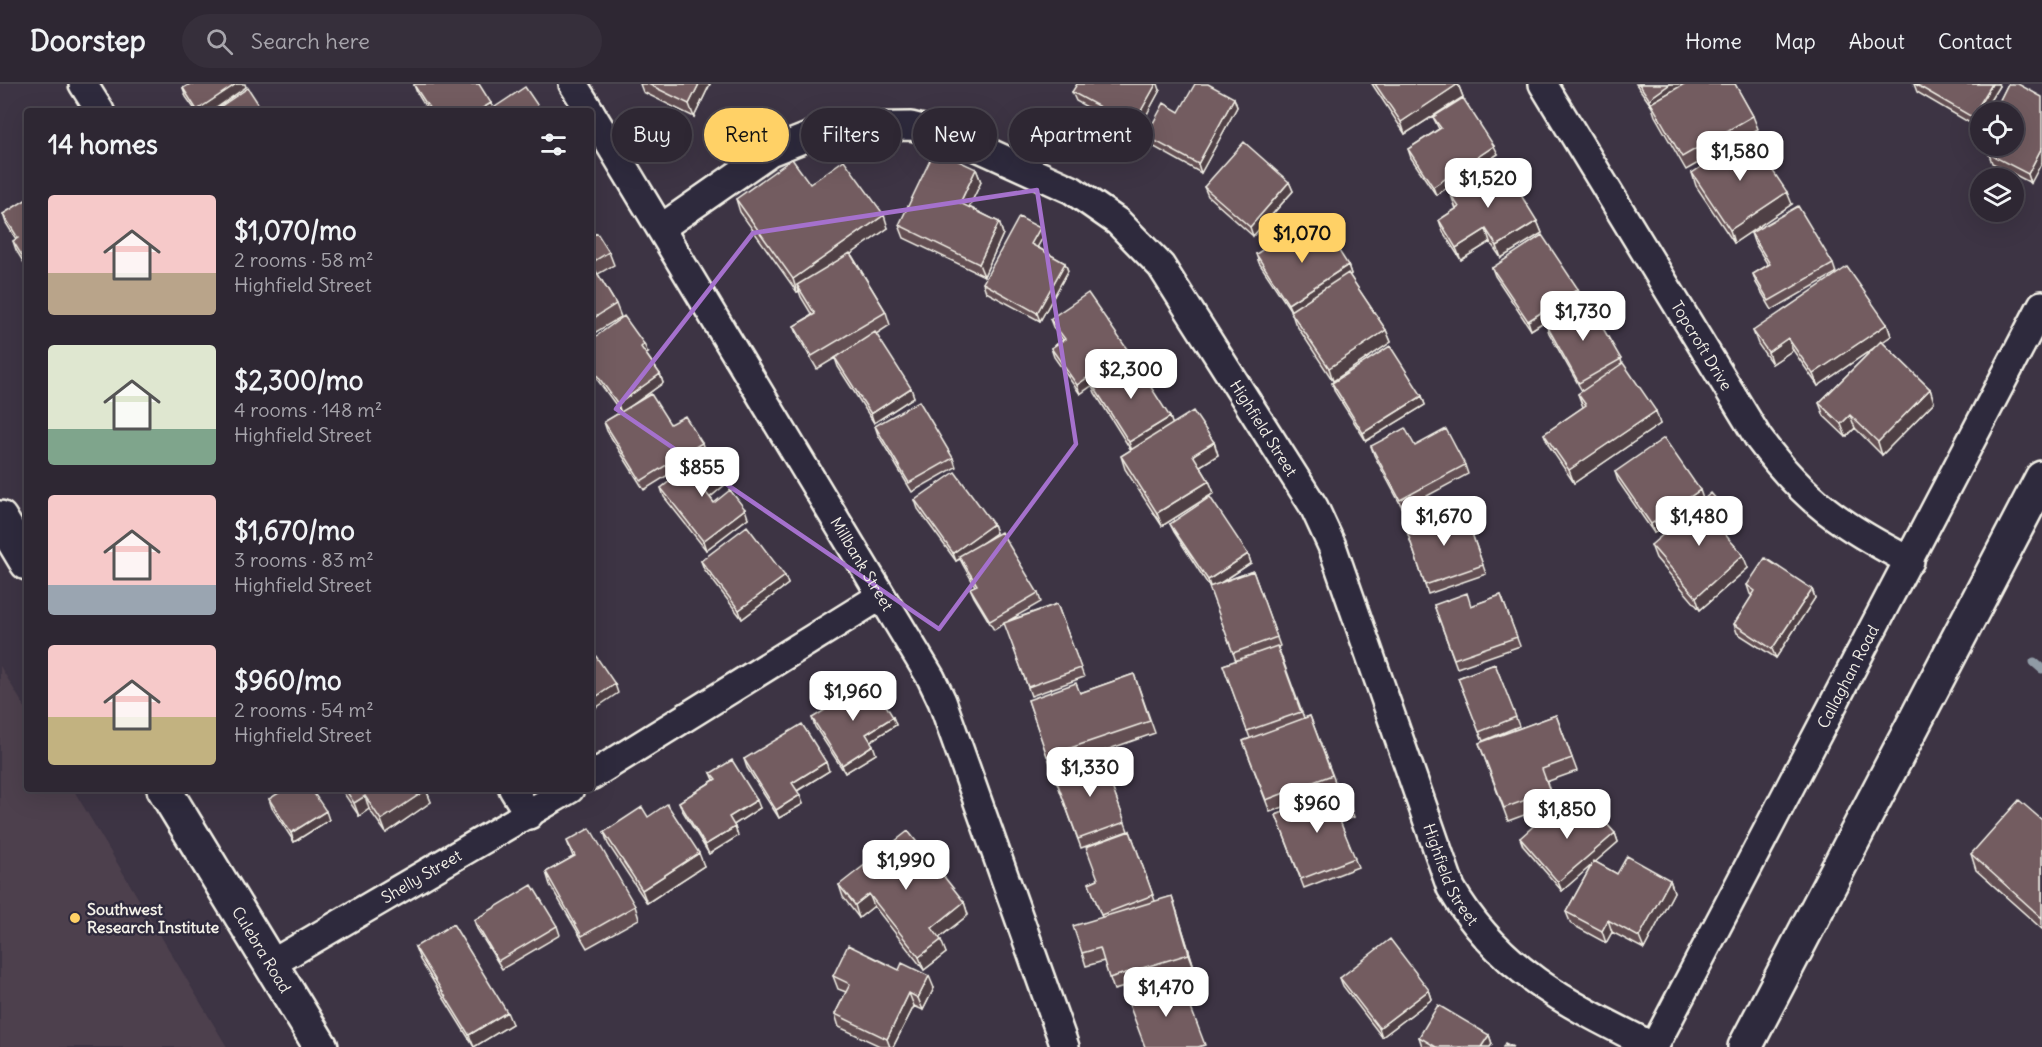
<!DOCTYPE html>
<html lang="en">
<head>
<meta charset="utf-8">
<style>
  :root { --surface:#2e2733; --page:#362f3b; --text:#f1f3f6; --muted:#a7a5ac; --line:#49444e; --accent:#ffd166 }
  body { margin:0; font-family:Delius,sans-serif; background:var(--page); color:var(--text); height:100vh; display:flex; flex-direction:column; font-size:22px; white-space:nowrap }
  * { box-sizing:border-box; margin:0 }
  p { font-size:20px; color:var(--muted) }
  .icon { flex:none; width:33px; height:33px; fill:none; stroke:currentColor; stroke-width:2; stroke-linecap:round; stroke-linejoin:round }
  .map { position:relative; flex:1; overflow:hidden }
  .details { position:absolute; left:24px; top:24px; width:570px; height:684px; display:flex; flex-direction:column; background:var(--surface); border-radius:6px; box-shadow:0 6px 24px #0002,0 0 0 2px var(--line) }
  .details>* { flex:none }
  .guide { position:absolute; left:612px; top:24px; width:570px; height:54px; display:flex; gap:12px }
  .fabs { position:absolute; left:1970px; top:18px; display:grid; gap:12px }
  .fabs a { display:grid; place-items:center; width:54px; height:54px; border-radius:50%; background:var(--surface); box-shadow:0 6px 24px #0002,0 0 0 2px var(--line); font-size:30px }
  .price { position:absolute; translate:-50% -51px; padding:0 14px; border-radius:12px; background:#fff; color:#222; font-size:20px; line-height:39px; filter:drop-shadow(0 2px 3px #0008) }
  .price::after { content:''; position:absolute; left:50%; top:36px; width:18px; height:14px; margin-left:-9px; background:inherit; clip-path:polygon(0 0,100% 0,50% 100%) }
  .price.active { background:var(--accent); color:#111 }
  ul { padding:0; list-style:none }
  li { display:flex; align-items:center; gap:18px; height:150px; padding:0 24px }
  li span { display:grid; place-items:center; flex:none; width:168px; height:120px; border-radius:6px; color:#555 }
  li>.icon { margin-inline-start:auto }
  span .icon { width:72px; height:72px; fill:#fffc; stroke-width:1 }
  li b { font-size:26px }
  h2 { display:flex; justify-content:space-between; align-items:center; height:72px; padding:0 24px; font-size:26px }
  .chip { padding:0 21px; border-radius:27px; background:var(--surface); box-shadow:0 6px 24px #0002,0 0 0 2px var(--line); font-size:21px; line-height:54px }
  .chip.active { background:var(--accent); color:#111 }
  header { display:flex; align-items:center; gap:36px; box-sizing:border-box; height:84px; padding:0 30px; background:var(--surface); border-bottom:2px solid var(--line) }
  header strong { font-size:28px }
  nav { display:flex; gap:33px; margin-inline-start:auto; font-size:21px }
  .search { width:420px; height:54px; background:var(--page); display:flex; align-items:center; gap:15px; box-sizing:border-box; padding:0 21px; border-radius:33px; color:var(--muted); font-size:22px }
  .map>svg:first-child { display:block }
</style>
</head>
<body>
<header>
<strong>Doorstep</strong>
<div class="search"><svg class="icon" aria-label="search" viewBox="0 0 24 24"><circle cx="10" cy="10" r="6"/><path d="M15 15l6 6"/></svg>Search here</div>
<nav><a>Home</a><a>Map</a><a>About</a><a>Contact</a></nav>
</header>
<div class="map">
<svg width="2042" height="963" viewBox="0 0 2042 963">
  <rect width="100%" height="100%" fill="#3d3444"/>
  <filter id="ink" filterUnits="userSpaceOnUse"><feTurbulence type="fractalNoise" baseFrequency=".0167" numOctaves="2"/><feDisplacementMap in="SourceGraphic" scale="12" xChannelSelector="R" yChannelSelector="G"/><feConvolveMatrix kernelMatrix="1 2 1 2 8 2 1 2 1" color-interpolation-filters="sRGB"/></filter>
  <g filter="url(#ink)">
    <path fill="#4d404d" d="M0,582L27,627V705H73L227,963H0Z"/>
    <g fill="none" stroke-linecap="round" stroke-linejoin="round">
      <path stroke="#909ba5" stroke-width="9" d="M2034,578L2042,585"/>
      <g stroke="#f4f1e8" stroke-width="32">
        <g id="minor">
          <path d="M83,0L100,27"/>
          <path d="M573,0L590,27"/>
          <path id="s1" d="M1543,0L1759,355C1805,417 1842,442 1910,477"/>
          <path id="s2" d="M591,29L931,594L942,617L1065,963"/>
          <path id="s3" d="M661,144L770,68L833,43L911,42L955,53L1072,106L1118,138L1161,182L1314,423L1332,462L1451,804C1500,888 1570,921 1654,963"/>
          <path d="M591,692L881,512"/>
          <path d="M513,705L529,731"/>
          <path id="s4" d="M271,880L570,705"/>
          <path id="s5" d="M1654,963L2042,221"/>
        </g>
      </g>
      <g stroke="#f4f1e8" stroke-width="38">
        <g id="secondary">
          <path d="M0,434L27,479"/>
          <path id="s6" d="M164,705L321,963"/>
          <path d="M1745,963L2042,394"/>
        </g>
      </g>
      <use href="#minor" stroke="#2f2a3d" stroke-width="27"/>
      <use href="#secondary" stroke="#2f2a3d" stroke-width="33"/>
    </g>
    <path fill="#634f53" stroke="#f4f1e8" stroke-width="1.5" d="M640,0H710L694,33L643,8Z
      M1372,0H1458L1463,13L1405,50Z
      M1636,0H1735L1753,32L1758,45L1686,86L1655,32L1652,23Z
      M1914,0H1998L1999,2L1983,28H1980V34L1975,42L1917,8Z
      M2008,0L2031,99L1992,79L1989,70L2013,28H1994Z
      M414,1L491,19L493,24L540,25V27H428L417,9Z
      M246,3L212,27H196L186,13L183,4Z
      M1160,6L1136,50L1076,17L1072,8Z
      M1234,14L1237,23L1201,89L1149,60L1146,52L1179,28Z
      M1433,33L1498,70L1436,111L1411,74L1408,65L1439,45Z
      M976,85L981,98L969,123L999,138L1003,150L984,192L904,154L899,141Z
      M1692,89L1792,120L1734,159L1696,102Z
      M1289,98L1293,107L1253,152L1208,112L1204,103Z
      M810,100L888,144L851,170L886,228L890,241L876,250L914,313L874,339L838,283L835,274L840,271L817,285L799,254L794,242L812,231L801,213L799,207L797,208L740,128L736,115Z
      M1451,111L1537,137L1542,149L1501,174L1490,158L1461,176L1443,148L1439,136L1456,125Z
      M27,115V184L16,166L13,157L16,155L6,139L3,130Z
      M1751,149L1833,180L1836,189L1772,226L1756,199L1753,190L1768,181L1754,158Z
      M591,152L609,168L614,181L598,190L616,220L621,233L591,251Z
      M1043,153L1037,163L1065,179L1068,187L1040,237L986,208L983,199Z
      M1293,166L1348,181L1351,190L1349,191L1386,246L1391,258L1333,297L1295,239L1291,227L1259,179L1256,170Z
      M1492,184L1581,214L1531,246L1495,192Z
      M1050,235L1127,265L1131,274L1103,293L1170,333L1172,340L1214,358L1218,371L1200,382L1209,397L1214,409L1162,442L1125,385L1121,372L1131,366L1095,309L1092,301L1080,310L1054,273L1051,264L1063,256L1053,243Z
      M1546,240L1621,275L1622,280L1660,340L1574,399L1549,362L1544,350L1583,323L1578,310L1582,307L1549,249Z
      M1887,240L1891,252L1882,258L1930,305L1934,318L1882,371L1855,344L1846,353L1824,332L1819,319L1874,264L1818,302L1793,266L1772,280L1758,260L1753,247Z
      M591,256L648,269L646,270L660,290L663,299L630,323L670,340L702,359L705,368L644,406L607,347L604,338L621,328L591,287Z
      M1332,299L1422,312L1425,321L1366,357L1335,308Z
      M875,342L953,374L956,383L912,408L878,351Z
      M1371,362H1415L1465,381L1468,390L1403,425L1374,371Z
      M1615,388L1703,415L1654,449L1618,397Z
      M724,390L727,399L710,413L714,419L748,434L706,466L664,413L661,404Z
      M915,416L993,440L996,449L982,459L1038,509L1041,518L1008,537L1057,520L1084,593L1031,612L1005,539L994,546L974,513L970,504L975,502L963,481L960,475L956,477L918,425Z
      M1463,424L1486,490L1428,510L1406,444Z
      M1728,429L1732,441L1724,449L1748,484L1700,526L1656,474L1651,461Z
      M1170,440L1248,470L1251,479L1222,498L1253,487L1280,562L1278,563L1304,634L1310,632L1337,703L1270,728L1243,657L1250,654L1223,581L1236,577L1209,502L1174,448Z
      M701,477L785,492L788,500L742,535L704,485Z
      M1747,501L1812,505L1815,514L1776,574L1737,549L1734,540L1752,512L1750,510Z
      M1501,511L1520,562L1457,584L1434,521L1471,522Z
      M1495,580L1519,642L1483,657L1458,594Z
      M1134,590L1155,649L1052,685L1028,616L1080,609Z
      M1556,631L1577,687L1546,698L1554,720L1508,737L1479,659Z
      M893,633L896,641L870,657L876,670L845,689L815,643L812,634Z
      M1101,673L1128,747L1081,764L1054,690Z
      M744,675L829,687L797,707L803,720L779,734L747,684Z
      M711,689L760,724L733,741L738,752L709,770L682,726L679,718L714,696Z
      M341,705H426L431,718L386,749L369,725L359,732Z
      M1343,705L1354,733L1340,738L1358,783L1304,804L1276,731Z
      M269,715L329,736L294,758L272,724Z
      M648,733L704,782L647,819L608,760L604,748Z
      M2042,736V845L1976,786L1971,770Z
      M1557,741L1615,749L1618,758L1595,778L1617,790L1670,796L1674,808L1644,865L1612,848L1606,859L1571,840L1566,828L1592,780L1562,807L1523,762L1520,754Z
      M1130,747L1155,817L1176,825L1194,883L1114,906L1104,877L1086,882L1082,869L1102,833L1089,799L1098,795Z
      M567,757L635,822L639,835L587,864L550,801L546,788L573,773Z
      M839,801L964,818L968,831L939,854L946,869L924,886L874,822L859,834L843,813Z
      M474,836L557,842L560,851L502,885L477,845Z
      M415,863L512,940L474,963L420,876Z
      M833,892L934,904L923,926L914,922L893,963H882L839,943L835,930L846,908L838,905Z
      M1340,894L1429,906L1432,915L1382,953L1343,902Z
      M1489,951L1492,960L1490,963H1424L1422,962L1419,953Z"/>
    <path fill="#504044" stroke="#f4f1e8" stroke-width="1.5" d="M236,0H245L246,3L212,27H198L197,26Z
      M699,0H710L694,33L689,20Z
      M1156,0H1158L1160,6L1136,50L1133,41Z
      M1458,0L1463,13L1405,50L1401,38Z
      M1670,0H1686L1651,19L1652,23L1649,15Z
      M1992,0H1998L1999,2L1983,28H1980V34L1975,42L1972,33Z
      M1234,14L1237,23L1201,89L1198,80Z
      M491,19L494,27H478Z
      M1494,62L1498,70L1436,111L1433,103Z
      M2042,63V78L2031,99L2028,90Z
      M976,85L981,98L965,132L960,119Z
      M1289,98L1293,107L1253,152L1250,143Z
      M1787,108L1792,120L1734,159L1730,146Z
      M884,131L888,144L800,206L797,201L799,207L797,208L793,195Z
      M1537,137L1542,149L1501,174L1497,162Z
      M999,138L1003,150L984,192L979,180Z
      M1040,144L1043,153L1034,169L1031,160Z
      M1486,145L1490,158L1461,176L1456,164Z
      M1065,179L1068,187L1040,237L1037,229Z
      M1348,181L1351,190L1292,229L1288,220Z
      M1578,205L1581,214L1531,246L1528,237Z
      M1887,240L1891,252L1818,302L1813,290Z
      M1386,246L1391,258L1333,297L1329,284Z
      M1788,254L1793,266L1772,280L1768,268Z
      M644,260L648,269L644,271L641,263Z
      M1127,265L1131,274L1080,310L1077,301Z
      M660,290L663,299L621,329L618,320Z
      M911,304L914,313L874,339L871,330Z
      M1930,305L1934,318L1882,371L1878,358Z
      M1422,312L1425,321L1366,357L1363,349Z
      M1656,327L1660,340L1574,399L1569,386Z
      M1850,331L1855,344L1846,353L1841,340Z
      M1170,333L1173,342L1132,367L1129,358Z
      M1214,358L1218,371L1197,384L1193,371Z
      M724,390L727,399L708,415L704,406Z
      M1209,397L1214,409L1162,442L1157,429Z
      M1700,406L1703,415L1654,449L1651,440Z
      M745,425L748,434L706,466L703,457Z
      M1728,429L1732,441L1720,452L1715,439Z
      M993,440L996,449L956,477L953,469Z
      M1248,470L1251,479L1211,505L1208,496Z
      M1743,471L1748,484L1700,526L1696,513Z
      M785,492L788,500L742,535L739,526Z
      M1812,505L1815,514L1776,574L1772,565Z
      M615,600L618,609L591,627V616Z
      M893,633L896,641L869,658L866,650Z
      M873,661L876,670L845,689L842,681Z
      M826,678L829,687L795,708L792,699Z
      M426,706L431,718L386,749L381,736Z
      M800,711L803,720L779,734L776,726Z
      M365,712L369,725L359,732L354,719Z
      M757,716L760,724L732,742L729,733Z
      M326,727L329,736L294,758L291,749Z
      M735,743L738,752L709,770L705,761Z
      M1615,749L1618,758L1562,807L1558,798Z
      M699,769L704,782L647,819L642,806Z
      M1670,796L1674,808L1644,865L1639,853Z
      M869,810L874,822L859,834L855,821Z
      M1172,812L1176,825L1194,883L1189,870Z
      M964,818L968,831L936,856L932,844Z
      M1608,836L1612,848L1606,859L1602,847Z
      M941,856L946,869L924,886L919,873Z
      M929,892L934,904L923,926L918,914Z
      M1429,906L1432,915L1382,953L1379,944Z
      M909,909L914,922L893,963H890L887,955Z
      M507,928L512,940L474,963L469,951Z
      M1489,951L1492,960L1490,963H1481Z"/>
    <path fill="#735c61" stroke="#f4f1e8" stroke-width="1.5" d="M190,0H236L197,26L183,4Z
      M415,0H479L491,19L478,27H431L414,1Z
      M648,0H699L689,20Z
      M1077,0H1156L1133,41L1072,8Z
      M1195,0H1208L1234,14L1198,80L1146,52L1164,19L1179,28Z
      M1375,0H1458L1401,38Z
      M1639,0H1670L1649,15Z
      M1684,0H1735L1753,32L1682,73L1651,19Z
      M1915,0H1992L1972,33Z
      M2008,0H2018L2042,13V63L2028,90L1989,70L1993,62H2013V28H1994Z
      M525,3L540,25L537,27H489Z
      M248,4L263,27H214Z
      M1463,14L1494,62L1433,103L1408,65L1441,44L1433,33Z
      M1749,51L1787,108L1730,146L1692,89Z
      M1244,58L1289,98L1250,143L1204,103Z
      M935,66L976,85L960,119L999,138L979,180L899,141Z
      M792,75L810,100L844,76L884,131L793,195L736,115Z
      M1501,79L1537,137L1497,162L1486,145L1456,164L1439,136L1459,123L1451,111Z
      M27,115V180L13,157L18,154L3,130Z
      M1798,122L1833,180L1769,217L1753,190L1770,180L1751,149Z
      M1019,133L1040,144L1031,160L1065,179L1037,229L983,199Z
      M1325,145L1348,181L1288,220L1256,170L1284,152L1293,166Z
      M597,149L609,168L591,179L616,220L591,236V152Z
      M1542,151L1578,205L1528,237L1492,184Z
      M850,169L886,228L812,272L794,242L815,230L797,201Z
      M1847,183L1887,240L1813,290L1788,254L1768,268L1753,247Z
      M1348,189L1386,246L1329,284L1290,227Z
      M1088,209L1127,265L1077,301L1051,264L1065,255L1050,235Z
      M1587,217L1621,275L1579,299L1546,240Z
      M624,232L644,260L641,263L660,290L618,320L591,283V256Z
      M875,248L911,304L871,330L835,274Z
      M1881,257L1930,305L1878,358L1850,331L1841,340L1819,319Z
      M1390,262L1422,312L1363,349L1332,299Z
      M1133,275L1170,333L1129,358L1092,300Z
      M1623,279L1656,327L1569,386L1544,350L1586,321L1578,310Z
      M651,310L670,340L685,332L702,359L641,397L604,338Z
      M919,317L953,374L909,399L875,342Z
      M1193,327L1214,358L1193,371L1209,397L1157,429L1121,372Z
      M1405,344L1415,362L1446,345L1465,381L1400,416L1371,362Z
      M1664,354L1700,406L1651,440L1615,388Z
      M707,368L724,390L704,406L714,419L730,406L745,425L703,457L661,404Z
      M955,388L993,440L953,469L915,416Z
      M1711,409L1728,429L1715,439L1743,471L1696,513L1651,461Z
      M1210,413L1248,470L1208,496L1170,440Z
      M1463,424L1483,481L1425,501L1406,444Z
      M747,442L785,492L739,526L701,477Z
      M1001,448L1038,509L990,537L970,504L977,501L959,472Z
      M1765,474L1812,505L1772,565L1734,540L1755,507L1747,501Z
      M1253,487L1277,553L1233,569L1209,503Z
      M1467,509L1471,522L1501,511L1517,553L1454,575L1434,521Z
      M1057,520L1081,584L1028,603L1004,539Z
      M1277,562L1301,628L1247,647L1223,581Z
      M591,565L615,600L591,616Z
      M1495,580L1516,633L1479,648L1458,594Z
      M1134,590L1150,637L1047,672L1028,616L1076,599L1080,609Z
      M871,597L893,633L866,650L873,661L842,681L812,634Z
      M1556,631L1572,674L1542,685L1550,707L1504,724L1479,659Z
      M1310,632L1332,691L1266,716L1243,657Z
      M802,640L826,678L792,699L800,711L776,726L744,675Z
      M1101,673L1125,738L1078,755L1054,690Z
      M732,676L757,716L729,733L735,743L705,761L679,718L716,695L711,689Z
      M285,705H311L326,727L291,749L269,715Z
      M345,705H426V706L381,736L365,712L354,719Z
      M1343,705L1351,724L1337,730L1355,774L1301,795L1276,731Z
      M1585,716L1615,749L1558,798L1520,754L1547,730L1557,741Z
      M2019,716L2042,736V834L1971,770Z
      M667,720L699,769L642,806L604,748L642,723L648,733Z
      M590,744L635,822L582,852L546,788L575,772L567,757Z
      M908,747L964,818L932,844L941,856L919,873L869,810L855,821L839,801Z
      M1130,747L1153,811L1101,831L1089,799L1098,795L1086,763Z
      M1627,772L1670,796L1639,853L1608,836L1602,847L1566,828L1594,777L1617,790Z
      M532,801L557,842L498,877L474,836Z
      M1172,812L1189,870L1109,894L1100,864L1082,869L1073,842Z
      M453,840L507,928L469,951L415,863Z
      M1390,855L1429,906L1379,944L1340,894Z
      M848,861L899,886L902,879L929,892L918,914L909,909L887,955L835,930L850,900L833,892Z
      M1180,895L1205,961L1198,963H1145L1127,915Z
      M1438,921L1489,951L1481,963H1436L1419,953Z
      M1505,959L1513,963H1503Z"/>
  </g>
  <path fill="none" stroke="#a571cd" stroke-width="4.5" stroke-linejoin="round" d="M1037,106L1076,360L939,545L616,325L753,149Z"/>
  <circle fill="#ffd166" stroke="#2f2a3d" stroke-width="2" cx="75" cy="834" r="6"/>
  <g text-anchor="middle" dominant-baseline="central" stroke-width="5" stroke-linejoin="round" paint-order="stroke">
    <g font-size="16" fill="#f4f1e8" stroke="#2f2a3d">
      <text stroke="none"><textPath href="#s1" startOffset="306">Topcroft Drive</textPath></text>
      <text stroke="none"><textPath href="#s3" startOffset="762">Highfield Street</textPath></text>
      <text stroke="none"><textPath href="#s2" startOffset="526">Millbank Street</textPath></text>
      <text stroke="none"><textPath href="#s5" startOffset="418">Callaghan Road</textPath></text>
      <text stroke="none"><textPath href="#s3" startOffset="1248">Highfield Street</textPath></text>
      <text stroke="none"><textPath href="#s4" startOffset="174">Shelly Street</textPath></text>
      <text stroke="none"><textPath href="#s6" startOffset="188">Culebra Road</textPath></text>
    </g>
    <g font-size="16" font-weight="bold" fill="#f4f1e8" stroke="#2f2a3d" text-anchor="start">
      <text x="87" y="825">Southwest<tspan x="87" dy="18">Research Institute</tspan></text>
    </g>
  </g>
</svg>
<div class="fabs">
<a><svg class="icon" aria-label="locate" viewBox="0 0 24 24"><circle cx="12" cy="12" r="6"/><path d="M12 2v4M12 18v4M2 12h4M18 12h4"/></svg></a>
<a><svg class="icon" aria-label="layers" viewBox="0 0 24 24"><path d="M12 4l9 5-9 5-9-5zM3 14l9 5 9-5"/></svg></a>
</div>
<b class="price" style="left:1740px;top:98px">$1,580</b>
<b class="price" style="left:1488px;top:125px">$1,520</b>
<b class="price active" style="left:1302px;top:180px">$1,070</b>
<b class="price" style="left:1583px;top:258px">$1,730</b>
<b class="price" style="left:1131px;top:316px">$2,300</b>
<b class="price" style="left:702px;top:414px">$855</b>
<b class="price" style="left:1444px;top:463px">$1,670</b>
<b class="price" style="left:1699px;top:463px">$1,480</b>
<b class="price" style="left:853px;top:638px">$1,960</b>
<b class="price" style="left:1090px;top:714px">$1,330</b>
<b class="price" style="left:1317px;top:750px">$960</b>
<b class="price" style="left:1567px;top:756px">$1,850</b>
<b class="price" style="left:906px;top:807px">$1,990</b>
<b class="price" style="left:1166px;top:934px">$1,470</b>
<div class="guide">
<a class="chip">Buy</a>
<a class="chip active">Rent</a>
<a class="chip">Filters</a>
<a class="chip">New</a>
<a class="chip">Apartment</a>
</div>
<section class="details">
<h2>14 homes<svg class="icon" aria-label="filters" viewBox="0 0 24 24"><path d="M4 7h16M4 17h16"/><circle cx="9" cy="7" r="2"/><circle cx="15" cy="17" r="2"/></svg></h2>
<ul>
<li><span style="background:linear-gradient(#f6c9c9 65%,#b9a48a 0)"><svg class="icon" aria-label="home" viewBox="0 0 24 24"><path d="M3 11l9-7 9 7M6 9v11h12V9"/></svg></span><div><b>$1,070/mo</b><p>2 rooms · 58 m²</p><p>Highfield Street</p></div></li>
<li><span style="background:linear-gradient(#dfe7d0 70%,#7fa58c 0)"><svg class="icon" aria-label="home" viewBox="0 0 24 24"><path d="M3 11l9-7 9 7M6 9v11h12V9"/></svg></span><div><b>$2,300/mo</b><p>4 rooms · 148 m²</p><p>Highfield Street</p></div></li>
<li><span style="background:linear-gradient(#f6c9c9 75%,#9aa5b1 0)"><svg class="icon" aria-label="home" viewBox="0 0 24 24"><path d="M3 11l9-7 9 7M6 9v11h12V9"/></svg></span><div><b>$1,670/mo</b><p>3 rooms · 83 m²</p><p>Highfield Street</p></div></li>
<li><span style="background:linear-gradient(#f6c9c9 60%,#c2b280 0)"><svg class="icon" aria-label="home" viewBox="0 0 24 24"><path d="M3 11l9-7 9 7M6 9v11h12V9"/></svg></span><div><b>$960/mo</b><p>2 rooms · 54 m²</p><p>Highfield Street</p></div></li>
</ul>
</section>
</div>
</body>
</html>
